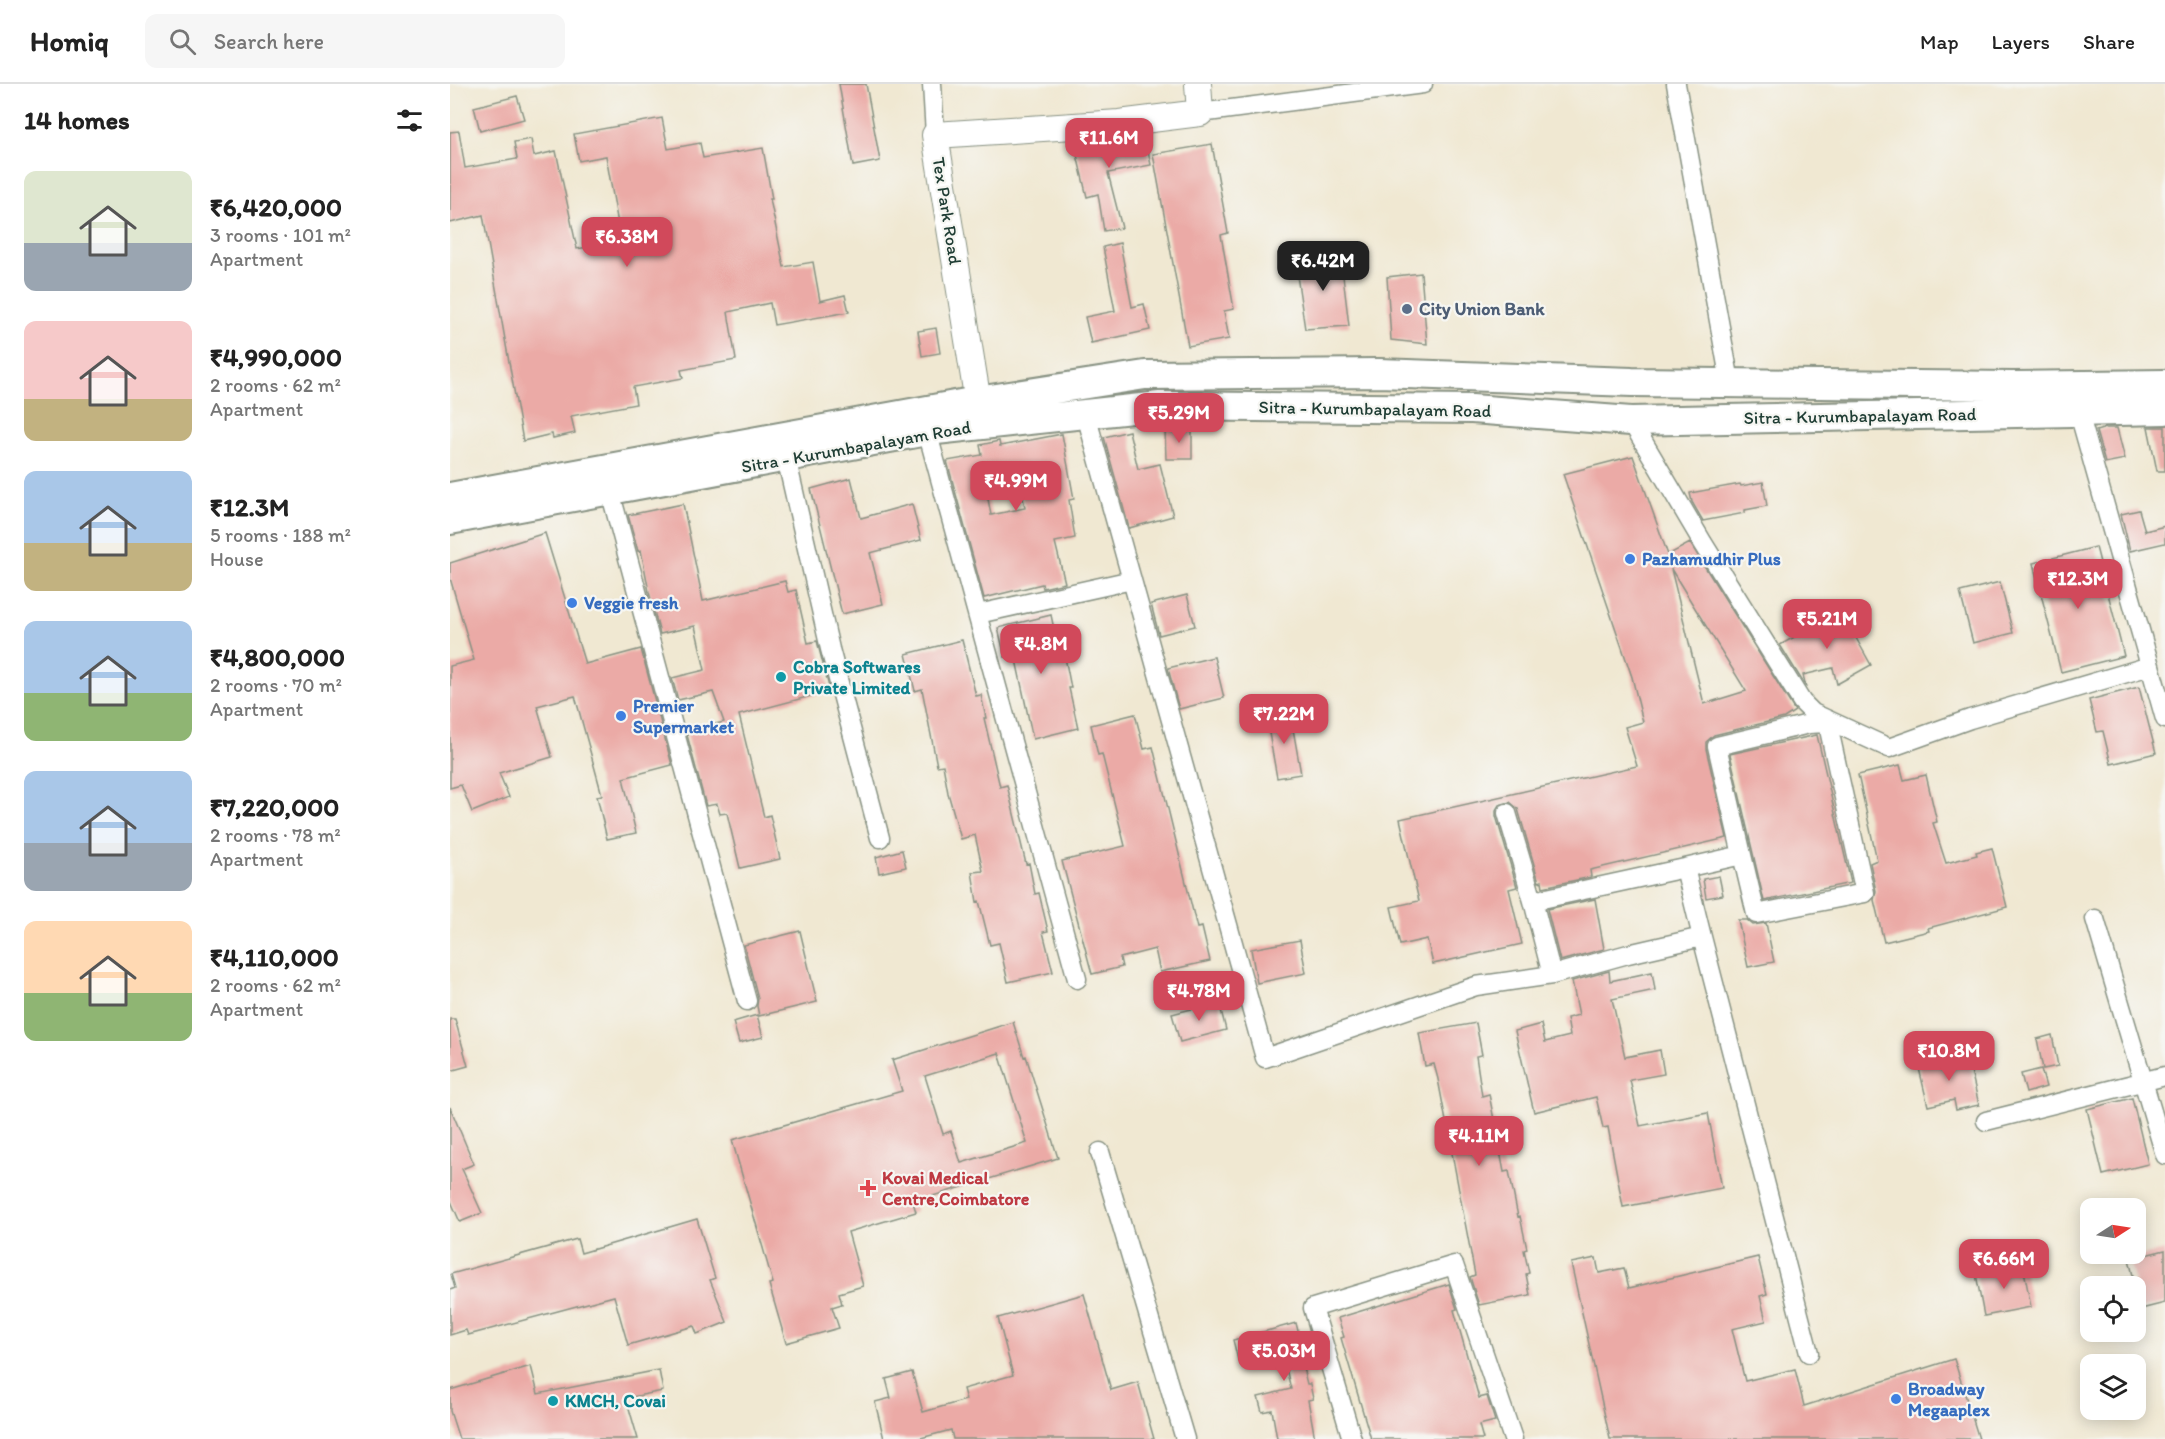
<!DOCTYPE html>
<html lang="en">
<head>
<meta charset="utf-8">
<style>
  :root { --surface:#fff; --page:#f6f6f6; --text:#222; --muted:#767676; --line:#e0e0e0; --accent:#d1495b }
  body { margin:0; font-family:Itim,sans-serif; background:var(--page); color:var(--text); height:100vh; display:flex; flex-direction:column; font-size:22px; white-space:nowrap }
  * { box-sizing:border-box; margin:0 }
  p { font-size:20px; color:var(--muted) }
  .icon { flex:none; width:33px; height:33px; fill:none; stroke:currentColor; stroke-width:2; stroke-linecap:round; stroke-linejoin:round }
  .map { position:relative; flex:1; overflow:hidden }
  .details { display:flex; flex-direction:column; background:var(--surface); width:450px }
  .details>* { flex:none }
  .needle { width:39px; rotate:78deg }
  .buttons { position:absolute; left:1630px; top:1114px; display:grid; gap:12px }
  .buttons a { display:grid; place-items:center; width:66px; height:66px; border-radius:12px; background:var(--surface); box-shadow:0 3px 15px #0003; font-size:30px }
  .price { position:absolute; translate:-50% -51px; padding:0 14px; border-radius:12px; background:var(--accent); color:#fff; font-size:20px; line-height:39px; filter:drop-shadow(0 2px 3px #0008) }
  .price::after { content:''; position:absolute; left:50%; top:36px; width:18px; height:14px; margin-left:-9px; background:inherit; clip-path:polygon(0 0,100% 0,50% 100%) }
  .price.current { background:#222; color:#fff }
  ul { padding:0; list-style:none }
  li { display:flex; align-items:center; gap:18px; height:150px; padding:0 24px }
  li span { display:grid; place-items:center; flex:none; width:168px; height:120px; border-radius:12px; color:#555 }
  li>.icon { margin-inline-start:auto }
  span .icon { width:72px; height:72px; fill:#fffc; stroke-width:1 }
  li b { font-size:26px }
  h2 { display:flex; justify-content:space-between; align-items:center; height:72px; padding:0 24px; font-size:26px }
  header { display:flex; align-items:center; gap:36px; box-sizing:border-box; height:84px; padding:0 30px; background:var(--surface); border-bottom:2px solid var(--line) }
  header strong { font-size:28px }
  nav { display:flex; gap:33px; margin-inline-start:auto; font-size:21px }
  .search { width:420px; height:54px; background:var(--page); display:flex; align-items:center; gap:15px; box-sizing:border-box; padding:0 21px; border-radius:12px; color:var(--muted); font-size:22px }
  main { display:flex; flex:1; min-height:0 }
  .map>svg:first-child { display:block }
</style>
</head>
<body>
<header>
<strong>Homiq</strong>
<div class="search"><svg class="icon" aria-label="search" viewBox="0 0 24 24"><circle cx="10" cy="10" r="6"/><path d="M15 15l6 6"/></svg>Search here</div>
<nav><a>Map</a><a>Layers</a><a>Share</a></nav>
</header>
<main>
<section class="details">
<h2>14 homes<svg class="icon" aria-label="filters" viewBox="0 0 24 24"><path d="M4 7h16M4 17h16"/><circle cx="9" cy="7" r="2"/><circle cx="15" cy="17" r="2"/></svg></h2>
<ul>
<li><span style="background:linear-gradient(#dfe7d0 60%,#9aa5b1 0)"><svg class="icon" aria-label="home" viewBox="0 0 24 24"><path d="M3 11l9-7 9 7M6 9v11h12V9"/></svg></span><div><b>₹6,420,000</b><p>3 rooms · 101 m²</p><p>Apartment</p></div></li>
<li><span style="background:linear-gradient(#f6c9c9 65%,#c2b280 0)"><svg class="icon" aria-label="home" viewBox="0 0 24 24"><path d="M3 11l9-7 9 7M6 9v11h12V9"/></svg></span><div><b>₹4,990,000</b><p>2 rooms · 62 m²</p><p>Apartment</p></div></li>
<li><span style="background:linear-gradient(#a9c7e8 60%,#c2b280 0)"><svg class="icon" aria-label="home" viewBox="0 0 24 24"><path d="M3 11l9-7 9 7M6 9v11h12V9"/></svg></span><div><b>₹12.3M</b><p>5 rooms · 188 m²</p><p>House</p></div></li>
<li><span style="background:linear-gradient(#a9c7e8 60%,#8fb573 0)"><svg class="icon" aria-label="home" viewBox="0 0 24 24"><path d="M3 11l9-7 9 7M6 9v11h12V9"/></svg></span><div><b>₹4,800,000</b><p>2 rooms · 70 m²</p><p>Apartment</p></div></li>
<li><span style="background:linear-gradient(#a9c7e8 60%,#9aa5b1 0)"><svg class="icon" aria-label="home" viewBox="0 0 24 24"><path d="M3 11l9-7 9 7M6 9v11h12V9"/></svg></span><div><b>₹7,220,000</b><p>2 rooms · 78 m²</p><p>Apartment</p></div></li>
<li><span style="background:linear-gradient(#ffd9b3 60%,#8fb573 0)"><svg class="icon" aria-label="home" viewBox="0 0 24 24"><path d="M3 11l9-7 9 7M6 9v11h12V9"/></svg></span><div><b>₹4,110,000</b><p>2 rooms · 62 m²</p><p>Apartment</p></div></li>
</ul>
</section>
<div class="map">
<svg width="1715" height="1355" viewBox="0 0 1715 1355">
  <rect width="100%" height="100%" fill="#f6f6f2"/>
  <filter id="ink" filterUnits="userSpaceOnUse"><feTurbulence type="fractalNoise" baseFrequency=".0167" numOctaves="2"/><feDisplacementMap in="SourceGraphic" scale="12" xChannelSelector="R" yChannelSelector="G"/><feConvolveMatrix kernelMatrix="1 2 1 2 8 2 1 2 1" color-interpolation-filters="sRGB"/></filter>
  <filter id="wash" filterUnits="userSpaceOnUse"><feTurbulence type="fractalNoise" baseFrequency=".008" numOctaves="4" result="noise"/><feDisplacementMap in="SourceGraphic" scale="24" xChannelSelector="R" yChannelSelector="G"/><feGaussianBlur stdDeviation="1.35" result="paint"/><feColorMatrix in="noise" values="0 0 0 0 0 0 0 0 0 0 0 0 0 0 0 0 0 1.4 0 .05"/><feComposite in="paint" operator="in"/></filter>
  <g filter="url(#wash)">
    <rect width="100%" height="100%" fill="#f0e8d2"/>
    <g id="blocks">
      <path fill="#ebaaa6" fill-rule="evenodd" d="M389,0H416L430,77L403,82Z
        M67,12L74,35L30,47L24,23Z
        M212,34L218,65L250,59L253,74L313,64L322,115H320L334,183L363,178L370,217L395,211L399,228L324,241L320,219L278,228L286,276L231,286L233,294L183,303L186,320L121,332L125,349L103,354L102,350L73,357L33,131L0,139V48L9,47L15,84L67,75L64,58L81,55L84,72L106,67L127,165L171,157L156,72L129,77L124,50Z
        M695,51L701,81L658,89L672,144L654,147L648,110L637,113L624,58Z
        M762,60L778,149L771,151L784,225L774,227L779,255L738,262L703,70Z
        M670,159L682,223L694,220L700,246L641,259L635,233L665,227L653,163Z
        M890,167L899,242L855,245L845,178Z
        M971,189L977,260L941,256L937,193Z
        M486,244L490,269L472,272L468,247Z
        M1698,343H1715V387H1707Z
        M1656,344H1667L1675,375L1655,379L1646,347Z
        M715,345H742V375H716Z
        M679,347L688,385L710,380L723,432L679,444L654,353Z
        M612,350L624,415L619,416L625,454L605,458L615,499L593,504L592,500L534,514L497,377L532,371L530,361L549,357L550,362ZM567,382L575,424L541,431L533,388Z
        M1183,372L1218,471L1240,459L1345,627L1334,634L1264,651L1256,658V665L1277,754L1140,786L1141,793L1093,803L1092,797L1089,798L1068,725L1060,718L1049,721L1046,726V732L1067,803L1059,805L1072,860L983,880L977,855L950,861L941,823L969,817L950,735L1187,682L1175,643L1193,638L1182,593L1113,390ZM1221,485L1296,607L1254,620Z
        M401,394L411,434L462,420L471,456L420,469L433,520L392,530L361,405Z
        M1313,398L1317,422L1295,426V429L1253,437L1242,418L1240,409L1290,400L1291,402Z
        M233,420L253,517L335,497L338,508L346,506L358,559L367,557L380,607L289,631L314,733L320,731L330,775L290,784L277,729L270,730L267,720L256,722L236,647L274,638L263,608L228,616L222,594L255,586L245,542L210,550L199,508L191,466L188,467L178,431Z
        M1689,426L1695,447L1715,442V459L1680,467L1671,430Z
        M95,449L135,580L191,565L222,681L173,694L186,749L157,755L147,712L152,711L125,612L87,622L102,673L49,689L59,713L22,728L11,701L0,704V582L24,576L0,494V479Z
        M1646,463L1674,572L1611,588L1583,479Z
        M1550,498L1563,549L1523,559L1510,508Z
        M737,511L745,542L709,551L701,520Z
        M1391,527L1421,581L1387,600L1383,584L1353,591L1356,603L1330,561Z
        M601,531L608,564L613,563L621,604H619L628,644L583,655L565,571L555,573L548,544Z
        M512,556L526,612L531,611L536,634H534L550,703L557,701L576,780L579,779L585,810L589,809L598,847L593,848L603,888L558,898L549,859L540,861L529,817L527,818L522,788L533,787L525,751L511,755L498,709L493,681L487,682L472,605L465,607L456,570Z
        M764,573L774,614L729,625L718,584Z
        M1689,603L1706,669L1661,680L1653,647L1647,648L1639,616Z
        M840,628L851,690L827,694L816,632Z
        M685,630L694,665L703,663L747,844L752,843L760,877L710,888L705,865L670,874L672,883L642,890L612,777L675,762L652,670L648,671L641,641Z
        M1367,651L1401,799L1314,817L1280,670Z
        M1450,681L1454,696L1476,691L1487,738L1483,739L1496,779L1527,771L1526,768L1542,764L1557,823L1478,844L1479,847L1434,858L1424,816L1426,807L1420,779L1427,776L1408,691Z
        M452,766L456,783L429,789L426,773Z
        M1269,792L1273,811L1256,814L1253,795Z
        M1145,815L1154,865L1110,877L1097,825Z
        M1288,836H1297L1303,841L1316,839L1324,878L1298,883Z
        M350,847L367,918L309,932L307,922L308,914L294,861Z
        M850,856L856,889L807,899L801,865Z
        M1159,887L1160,897L1202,888L1205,906L1162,915L1175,973L1210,966L1214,990L1180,996L1190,1042L1258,1029L1272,1104L1173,1123L1158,1043L1153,1044L1146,1013L1084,1028L1065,947L1091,940L1095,958L1120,952L1117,934L1129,931L1122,897Z
        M769,918L776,946L730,958L722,930Z
        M307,931L313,953L289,959L283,938Z
        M0,935H5L18,982L0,987Z
        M563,938L574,973L576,972L608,1074L463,1118L466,1128L398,1148L413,1202L389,1209L392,1220L382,1223L389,1244L336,1259L319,1200L323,1199L282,1056L452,1007L442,976ZM549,969L577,1059L511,1079L501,1047L493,1050L475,992Z
        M1026,939L1032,971L1026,972L1032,1012L1039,1010L1054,1088L1059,1087L1068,1133L1070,1132L1077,1165L1074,1166L1079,1189L1076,1190L1080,1211L1029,1221L1020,1193L1025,1191L988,995L984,980L975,982L969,949Z
        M1602,951L1608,982L1593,985L1587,955Z
        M1517,969L1529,1021L1506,1026L1504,1016L1478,1022L1468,980Z
        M1591,985L1596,1003L1576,1009L1571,990Z
        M1682,1014L1698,1080L1653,1091L1637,1025Z
        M0,1023L24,1080L12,1085L32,1129L10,1138L0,1115Z
        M247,1135L265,1194L260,1196L277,1238L247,1250L244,1242L178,1261L164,1212L18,1251L16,1246L0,1251V1206L5,1204L1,1190L127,1155L131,1169Z
        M1715,1166V1219L1691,1225L1679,1175Z
        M1308,1173L1317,1210L1310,1212L1316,1237L1282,1245L1295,1297L1345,1285L1354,1322L1504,1275L1529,1355H1160L1121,1179L1146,1174L1149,1189L1174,1184L1179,1204Z
        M1573,1181L1581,1223L1534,1232L1526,1190Z
        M999,1200L1007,1225L1004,1226L1029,1314L1037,1312L1045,1337L1029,1341L1033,1355H921L891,1254L894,1253L888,1234Z
        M634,1210L661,1306L688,1298L704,1355H503L501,1346L467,1355H434L425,1318L441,1314L436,1295L462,1288L473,1328L516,1316L513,1305L563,1291L548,1234Z
        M846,1239L851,1259L847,1260L857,1300H860L863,1315L858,1316L865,1355H827L822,1326L812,1328L808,1313L841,1305L831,1264L788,1276L783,1256Z
        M81,1282L88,1310L209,1286L213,1307L176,1314L188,1355H9L0,1327V1306Z"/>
    </g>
  </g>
  <g filter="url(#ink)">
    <use href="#blocks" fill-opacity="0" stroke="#889283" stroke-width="1.5"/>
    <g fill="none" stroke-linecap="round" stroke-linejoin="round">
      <g stroke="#889283" stroke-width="21">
        <path id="street" d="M482,0L485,51
          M1226,0L1280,298
          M750,29L973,0
          M1629,329L1715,635
          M636,331L815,974L1026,902L1102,891L1178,870L1252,853L1359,1269
          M1181,337L1253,459L1352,618L1363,629L1439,664L1520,635L1700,582
          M477,347L627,895
          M336,373L380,565L430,754
          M160,407L297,917
          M528,530L682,496
          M1057,729L1083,817L1235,784
          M1083,817L1102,891
          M1645,835L1715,1071
          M1252,853L1235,784L1292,771L1267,662L1359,640L1375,639L1378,641L1415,809L1306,830L1292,771
          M1536,1037L1715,992
          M650,1068L735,1355
          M902,1355L863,1224L1004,1181L1063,1355"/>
      </g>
      <g stroke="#889283" stroke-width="28">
        <path id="secondary" d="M531,337L485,51L669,39L750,29L748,0"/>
      </g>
      <g stroke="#889283" stroke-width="32">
        <path id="primary" d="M0,413L527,317L695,291L929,289L1182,298L1563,302L1715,300
          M0,436L477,347L710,322L1022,325L1181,337L1715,326"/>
      </g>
      <use href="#street" stroke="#fff" stroke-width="18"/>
      <use href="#secondary" stroke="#fff" stroke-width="26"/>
      <use href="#primary" stroke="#fff" stroke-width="28"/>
    </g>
  </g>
  <circle fill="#5c6f8a" stroke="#f6f6f2" stroke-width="2" cx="957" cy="225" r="6"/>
  <g fill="#3f7fe0" stroke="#f6f6f2" stroke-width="2">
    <circle cx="1180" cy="475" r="6"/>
    <circle cx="122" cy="519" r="6"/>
    <circle cx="171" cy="632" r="6"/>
    <circle cx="1446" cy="1315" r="6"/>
  </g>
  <g fill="#0f9aa8" stroke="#f6f6f2" stroke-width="2">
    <circle cx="331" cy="593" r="6"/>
    <circle cx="103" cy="1317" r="6"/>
  </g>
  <path fill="#e0444e" stroke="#f6f6f2" stroke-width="2" d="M415 1095h6v6h6v6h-6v6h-6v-6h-6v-6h6z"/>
  <g text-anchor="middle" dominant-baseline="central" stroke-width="4.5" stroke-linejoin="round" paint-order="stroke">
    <g font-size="18" fill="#1f3d34" stroke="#f6f6f2">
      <text transform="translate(497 127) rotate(81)">Tex Park Road</text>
      <text transform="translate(925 325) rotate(1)">Sitra - Kurumbapalayam Road</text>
      <text transform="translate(1410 332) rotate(-1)">Sitra - Kurumbapalayam Road</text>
      <text transform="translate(406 363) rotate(-10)">Sitra - Kurumbapalayam Road</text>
    </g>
    <g font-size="18" font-weight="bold" fill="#4e5e75" stroke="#f6f6f2" text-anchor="start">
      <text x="969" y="225">City Union Bank</text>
    </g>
    <g font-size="18" font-weight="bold" fill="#366cbe" stroke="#f6f6f2" text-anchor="start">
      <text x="1192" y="475">Pazhamudhir Plus</text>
      <text x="134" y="519">Veggie fresh</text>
      <text x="183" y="622">Premier<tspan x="183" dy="21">Supermarket</tspan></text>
      <text x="1458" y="1305">Broadway<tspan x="1458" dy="21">Megaaplex</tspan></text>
    </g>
    <g font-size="18" font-weight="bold" fill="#0d838f" stroke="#f6f6f2" text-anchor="start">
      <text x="343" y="583">Cobra Softwares<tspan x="343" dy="21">Private Limited</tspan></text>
      <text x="115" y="1317">KMCH, Covai</text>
    </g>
    <g font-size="18" font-weight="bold" fill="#be3a42" stroke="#f6f6f2" text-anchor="start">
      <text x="432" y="1094">Kovai Medical<tspan x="432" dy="21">Centre,Coimbatore</tspan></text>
    </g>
  </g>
</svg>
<div class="buttons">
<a><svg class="needle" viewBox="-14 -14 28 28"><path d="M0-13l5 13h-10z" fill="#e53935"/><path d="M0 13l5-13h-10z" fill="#767676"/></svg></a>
<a><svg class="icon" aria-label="locate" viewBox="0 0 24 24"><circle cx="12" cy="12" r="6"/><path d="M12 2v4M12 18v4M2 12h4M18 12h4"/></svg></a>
<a><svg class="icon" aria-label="layers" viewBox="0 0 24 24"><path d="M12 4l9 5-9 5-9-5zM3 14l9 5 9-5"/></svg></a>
</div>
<b class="price" style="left:659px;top:85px">₹11.6M</b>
<b class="price" style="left:177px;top:184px">₹6.38M</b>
<b class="price current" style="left:873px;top:208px">₹6.42M</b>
<b class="price" style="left:729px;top:360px">₹5.29M</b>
<b class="price" style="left:566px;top:428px">₹4.99M</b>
<b class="price" style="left:1628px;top:526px">₹12.3M</b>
<b class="price" style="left:1377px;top:566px">₹5.21M</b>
<b class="price" style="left:591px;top:591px">₹4.8M</b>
<b class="price" style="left:834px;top:661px">₹7.22M</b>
<b class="price" style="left:749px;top:938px">₹4.78M</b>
<b class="price" style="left:1499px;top:998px">₹10.8M</b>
<b class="price" style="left:1029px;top:1083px">₹4.11M</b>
<b class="price" style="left:1554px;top:1206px">₹6.66M</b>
<b class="price" style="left:834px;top:1298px">₹5.03M</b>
</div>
</main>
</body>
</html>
